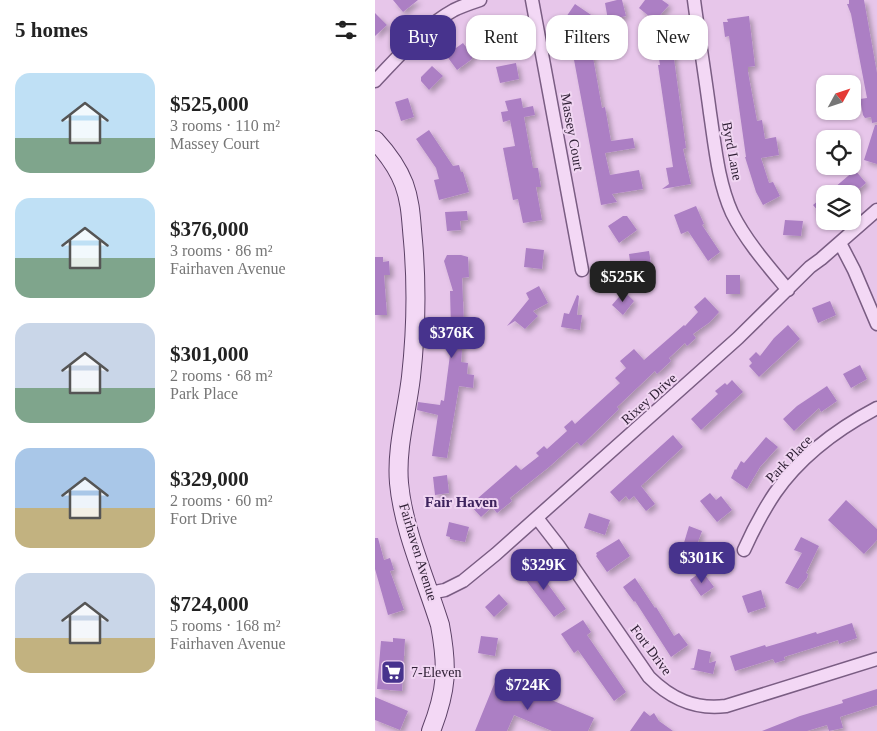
<!DOCTYPE html>
<html lang="en">
<head>
<meta charset="utf-8">
<style>
  :root { --surface:#fff; --page:#f6f6f6; --text:#222; --muted:#767676; --accent:#47338d }
  body { margin:0; font-family:Georgia,serif; background:var(--page); color:var(--text); height:100vh; display:flex; flex-direction:column; font-size:19px; white-space:nowrap }
  * { box-sizing:border-box; margin:0 }
  p { font-size:16px; color:var(--muted) }
  .icon { flex:none; width:28px; height:28px; fill:none; stroke:currentColor; stroke-width:2; stroke-linecap:round; stroke-linejoin:round }
  .map { position:relative; flex:1; overflow:hidden }
  .panel { display:flex; flex-direction:column; background:var(--surface); width:375px }
  .panel>* { flex:none }
  .top-card { position:absolute; left:15px; top:15px; width:411px; height:45px; display:flex; gap:10px }
  .needle { width:32px; rotate:50deg }
  .buttons { position:absolute; left:441px; top:75px; display:grid; gap:10px }
  .buttons a { display:grid; place-items:center; width:45px; height:45px; border-radius:10px; background:var(--surface); box-shadow:0 1px 4px #0004; font-size:25px }
  .price { position:absolute; translate:-50% -42px; padding:0 11px; border-radius:10px; background:var(--accent); color:#fff; font-size:16px; line-height:32px; filter:drop-shadow(0 1px 2px #0008) }
  .price::after { content:''; position:absolute; left:50%; top:30px; width:15px; height:11px; margin-left:-8px; background:inherit; clip-path:polygon(0 0,100% 0,50% 100%) }
  .price.active { background:#222; color:#fff }
  ul { padding:0; list-style:none }
  li { display:flex; align-items:center; gap:15px; height:125px; padding:0 15px }
  li span { display:grid; place-items:center; flex:none; width:140px; height:100px; border-radius:15px; color:#555 }
  li>.icon { margin-inline-start:auto }
  span .icon { width:60px; height:60px; fill:#fffc; stroke-width:1 }
  li b { font-size:21px }
  h2 { display:flex; justify-content:space-between; align-items:center; height:60px; padding:0 15px; font-size:21px }
  .tag { padding:0 18px; border-radius:15px; background:var(--surface); box-shadow:0 1px 4px #0004; font-size:18px; line-height:45px }
  .tag.active { background:var(--accent); color:#fff }
  main { display:flex; flex:1; min-height:0 }
  .map>svg:first-child { display:block }
</style>
</head>
<body>
<main>
<section class="panel">
<h2>5 homes<svg class="icon" aria-label="filters" viewBox="0 0 24 24"><path d="M4 7h16M4 17h16"/><circle cx="9" cy="7" r="2"/><circle cx="15" cy="17" r="2"/></svg></h2>
<ul>
<li><span style="background:linear-gradient(#bfe0f5 65%,#7fa58c 0)"><svg class="icon" aria-label="home" viewBox="0 0 24 24"><path d="M3 11l9-7 9 7M6 9v11h12V9"/></svg></span><div><b>$525,000</b><p>3 rooms · 110 m²</p><p>Massey Court</p></div></li>
<li><span style="background:linear-gradient(#bfe0f5 60%,#7fa58c 0)"><svg class="icon" aria-label="home" viewBox="0 0 24 24"><path d="M3 11l9-7 9 7M6 9v11h12V9"/></svg></span><div><b>$376,000</b><p>3 rooms · 86 m²</p><p>Fairhaven Avenue</p></div></li>
<li><span style="background:linear-gradient(#c9d6e8 65%,#7fa58c 0)"><svg class="icon" aria-label="home" viewBox="0 0 24 24"><path d="M3 11l9-7 9 7M6 9v11h12V9"/></svg></span><div><b>$301,000</b><p>2 rooms · 68 m²</p><p>Park Place</p></div></li>
<li><span style="background:linear-gradient(#a9c7e8 60%,#c2b280 0)"><svg class="icon" aria-label="home" viewBox="0 0 24 24"><path d="M3 11l9-7 9 7M6 9v11h12V9"/></svg></span><div><b>$329,000</b><p>2 rooms · 60 m²</p><p>Fort Drive</p></div></li>
<li><span style="background:linear-gradient(#c9d6e8 65%,#c2b280 0)"><svg class="icon" aria-label="home" viewBox="0 0 24 24"><path d="M3 11l9-7 9 7M6 9v11h12V9"/></svg></span><div><b>$724,000</b><p>5 rooms · 168 m²</p><p>Fairhaven Avenue</p></div></li>
</ul>
</section>
<div class="map">
<svg width="502" height="731" viewBox="0 0 502 731">
  <defs>
    <filter id="shadow"><feDropShadow dx="3.5" dy="3.5" stdDeviation="2.5" flood-color="#0004"/></filter>
  </defs>
  <rect width="100%" height="100%" fill="#e7c6ea"/>
  <path fill="#ac7fc4" filter="url(#shadow)" d="M18,0H43L28,12Z
    M242,0H247L251,16L233,20L230,3Z
    M270,0H287L294,5L280,21L264,8Z
    M474,0H489L502,73V122L497,123L496,117L490,118L488,115L485,99L492,98L476,14L472,4H474Z
    M200,4L222,19L212,35L189,20Z
    M0,13L12,25L0,36Z
    M374,16L380,66L373,67V72L382,121L387,120L390,139L401,137L404,155L386,158L394,183L398,182L405,196L388,205L381,192L370,157H371L354,36L350,37L348,22H353L352,19Z
    M119,26L136,36L134,40L138,43L133,51L112,38Z
    M295,29L311,148L308,149L316,184L287,189L294,184L291,168L298,167L283,65H285L282,46L274,47L272,33Z
    M88,43L97,55V59L82,70L71,55Z
    M216,46L227,108L230,107L236,141L258,138L260,148L230,153L235,175L264,170L268,189L237,194L242,202L226,205L197,49Z
    M141,63L144,79L125,83L121,67Z
    M57,66L68,76L54,90L46,81V77Z
    M33,98L39,117L26,121L20,102Z
    M146,98L148,108L158,106L160,115L149,117L158,168H163L166,187H161L167,220L148,223L143,199L138,200L128,148L140,146L135,120L128,122L126,112L133,111L130,101Z
    M500,125H502V164L489,160Z
    M54,130L78,166L84,165L86,172H88L94,192L64,200L59,180L64,179L61,168L41,139Z
    M480,170L491,183L478,194H452Z
    M450,195V219L438,205Z
    M321,206L329,224L327,225L345,252L333,261L313,231L306,234L299,215Z
    M92,211L93,220L85,221L86,230L72,231L70,212Z
    M248,216H252L262,230L244,243L233,226Z
    M410,220L428,221L426,236L408,235Z
    M151,248L169,250L167,269L149,267Z
    M274,251L276,264L271,265L272,271L257,274L254,254Z
    M72,255H86L93,257L94,277L87,278L89,324L86,362L93,363L92,374L99,375L98,388L84,386L72,458L57,456L63,415L42,410L43,402L65,405L66,400L69,401L76,347H73L74,328H76L75,291H78L69,261Z
    M0,257H8V262L14,261L15,275H9L12,315H0Z
    M351,275H365V294H351Z
    M164,286L173,303L158,311L163,316L150,329L140,321L132,326L154,299L151,293Z
    M249,291L259,301L248,315L237,305Z
    M202,295L204,296L202,315H207L205,330L186,327L189,313L194,314Z
    M330,297L344,312L335,322L318,334L321,338L312,346L310,343L294,358L296,361L282,374L280,371L242,407L244,409L206,446L202,442L174,467L135,498L137,501L122,513L117,507L106,517L95,505L141,465L146,470L164,456L161,453L169,446L172,449L192,431L189,427L197,420L200,424L245,383L240,378L251,368L245,361L259,349L269,360L309,325L310,326L323,312L319,307Z
    M455,301L461,315L443,323L437,308Z
    M413,325L425,339L384,377L374,366L377,363L374,359L381,352L385,356L399,338Z
    M485,365L492,379L476,388L468,374Z
    M357,380L368,392L326,430L316,419L343,394L340,391L350,383L352,385Z
    M452,386L462,401L446,412L444,408L419,431L408,419L422,406Z
    M298,435L308,447L266,486L280,504L271,511L259,496L254,500L251,496L244,502L235,492Z
    M391,437L403,447L385,467L372,489L356,478L360,469L361,470L366,461L369,463Z
    M72,475L74,493L60,495L58,477Z
    M335,493L341,500L346,496L357,510L342,522L325,501Z
    M471,500L502,529V540L489,554L453,520Z
    M214,513L235,520L230,535L209,528Z
    M74,522L94,527L90,542L75,539V537L71,536Z
    M314,526L327,531L320,550L308,546Z
    M426,537L444,546L431,573L433,574L432,578L423,589L410,583L427,553L419,550Z
    M0,538H3L9,560L15,558L19,570L15,571L29,610L13,615L0,569Z
    M244,539L255,556L232,572L221,556L222,555L221,553Z
    M159,565L191,609L179,617L147,575Z
    M327,571L339,587L326,596L315,580Z
    M260,578L280,608L281,607L299,636L304,633L313,645L296,657L260,601L259,602L248,587Z
    M386,590L391,607L373,613L367,596Z
    M124,594L133,604L119,617L110,607Z
    M208,620L216,632L212,635L251,692L239,701L203,650L199,653L186,634Z
    M477,623L482,638L464,644L463,640L409,657L410,660L400,663L398,659L360,671L355,656L390,645L391,647L408,642L441,632L442,634Z
    M106,636L123,638L120,656L103,653Z
    M18,638L30,639L27,691L2,689L6,641L18,642Z
    M323,649L336,652L334,663L341,661L338,674L315,669L319,668Z
    M122,677L219,718L213,731H177L139,715L132,731H100Z
    M502,689V705L465,717L468,728L454,731L452,725L432,731H387L425,716L468,703L467,700Z
    M0,697L33,711L25,730L0,720Z
    M269,711L275,716L279,713L284,721L298,731H255Z"/>
  <g fill="none" stroke-linecap="round" stroke-linejoin="round">
    <g stroke="#7a5d83" stroke-width="15">
      <path id="street" d="M157,0L207,270
        M319,0C324,38 330,75 335,113C340,146 343,182 357,213C371,241 393,266 413,290
        M0,81C24,56 48,27 79,10C87,6 96,3 105,0
        M465,243L479,270L502,324
        M162,518L183,545L274,677C296,699 320,710 351,706L502,659
        M369,550C378,530 388,511 400,493C425,457 464,428 502,408
        M55,593L70,590L88,581L121,554L363,338L435,267L446,259L502,210"/>
    </g>
    <g stroke="#5b4065" stroke-width="20">
      <path id="secondary" d="M0,140C12,153 23,168 29,184C36,203 36,221 38,241C42,286 41,332 36,377C32,412 21,447 24,483C28,529 51,580 65,625C73,668 72,690 56,731"/>
    </g>
    <use href="#street" stroke="#f3d8f5" stroke-width="12"/>
    <use href="#secondary" stroke="#f3d8f5" stroke-width="18"/>
  </g>
  <defs>
    <g id="supermarket-square" transform="scale(1.25)"><rect x="-9" y="-9" width="18" height="18" rx="4" fill="#47338d" stroke="#f0d5f2"/><path d="M-6-5.5h2.5l.6 2H6L4.5 2H-2.5L-4.4-4H-6ZM-1.5 3.2a1.3 1.3 0 1 0 .1 0ZM3 3.2a1.3 1.3 0 1 0 .1 0Z" fill="#fff"/></g>
  </defs>
  <g fill-rule="evenodd">
    <use href="#supermarket-square" x="18" y="672"/>
  </g>
  <g text-anchor="middle" dominant-baseline="central" stroke-width="4" stroke-linejoin="round" paint-order="stroke">
    <g font-size="14" fill="#2f2035" stroke="#f0d5f2">
      <text transform="translate(197 132) rotate(80)">Massey Court</text>
      <text transform="translate(357 151) rotate(79)">Byrd Lane</text>
      <text transform="translate(274 399) rotate(-42)">Rixey Drive</text>
      <text transform="translate(414 459) rotate(-46)">Park Place</text>
      <text transform="translate(43 552) rotate(73)">Fairhaven Avenue</text>
      <text transform="translate(276 650) rotate(53)">Fort Drive</text>
    </g>
    <g font-size="14" fill="#2f2035" stroke="#f0d5f2" text-anchor="start">
      <text x="36" y="672">7-Eleven</text>
    </g>
    <g font-size="15" font-weight="bold" fill="#3d235d" stroke="#f0d5f2">
      <text x="86" y="502">Fair Haven</text>
    </g>
  </g>
</svg>
<div class="buttons">
<a><svg class="needle" viewBox="-14 -14 28 28"><path d="M0-13l5 13h-10z" fill="#e53935"/><path d="M0 13l5-13h-10z" fill="#767676"/></svg></a>
<a><svg class="icon" aria-label="locate" viewBox="0 0 24 24"><circle cx="12" cy="12" r="6"/><path d="M12 2v4M12 18v4M2 12h4M18 12h4"/></svg></a>
<a><svg class="icon" aria-label="layers" viewBox="0 0 24 24"><path d="M12 4l9 5-9 5-9-5zM3 14l9 5 9-5"/></svg></a>
</div>
<b class="price active" style="left:248px;top:303px">$525K</b>
<b class="price" style="left:77px;top:359px">$376K</b>
<b class="price" style="left:327px;top:584px">$301K</b>
<b class="price" style="left:169px;top:591px">$329K</b>
<b class="price" style="left:153px;top:711px">$724K</b>
<div class="top-card">
<a class="tag active">Buy</a>
<a class="tag">Rent</a>
<a class="tag">Filters</a>
<a class="tag">New</a>
</div>
</div>
</main>
</body>
</html>
